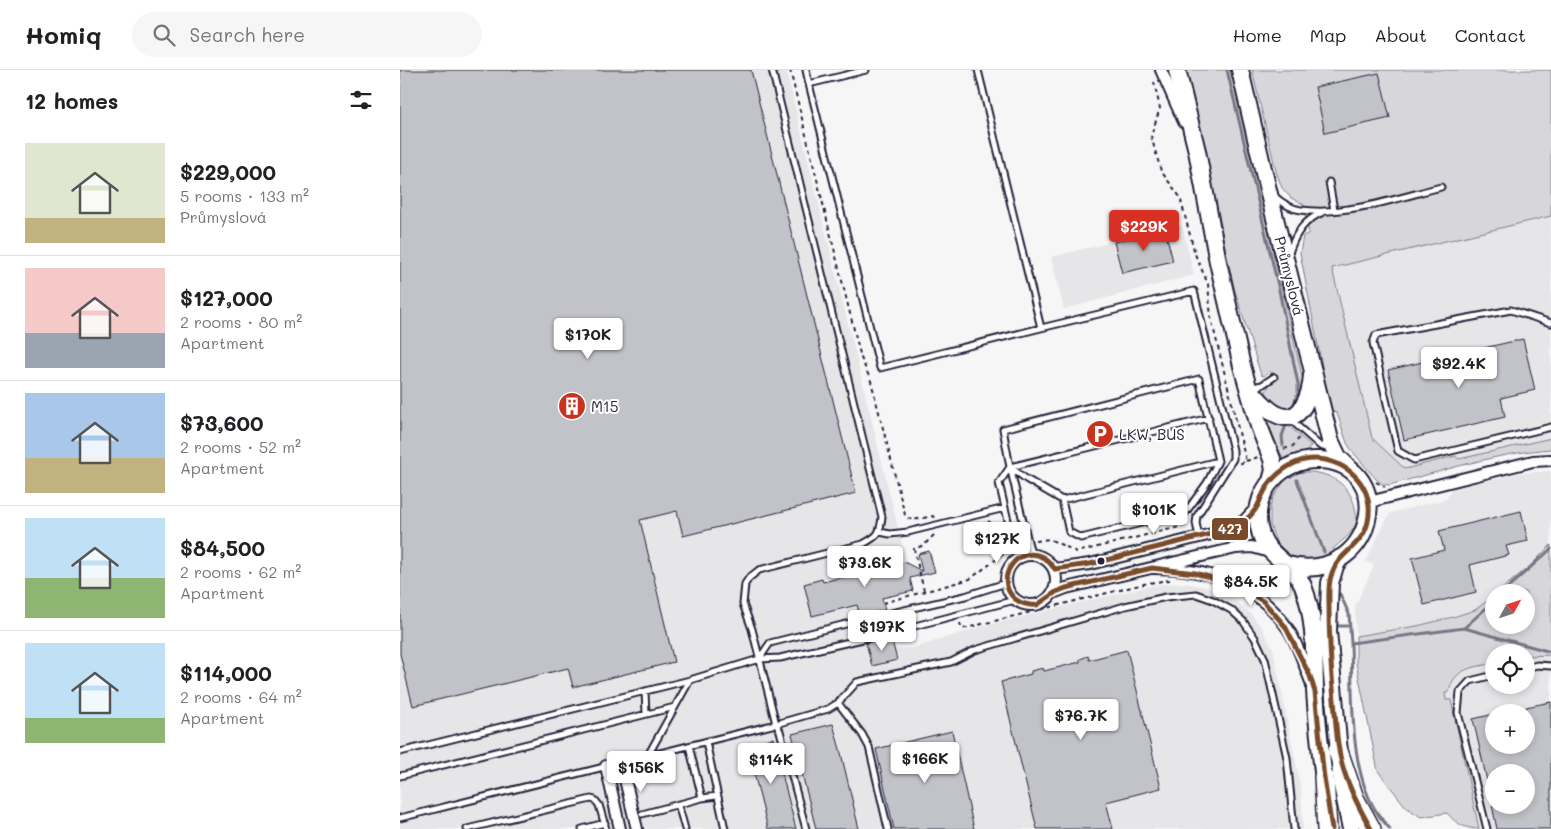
<!DOCTYPE html>
<html lang="en">
<head>
<meta charset="utf-8">
<style>
  :root { --surface:#fff; --page:#f6f6f6; --text:#202124; --muted:#757577; --line:#e0e0e0; --accent:#d93025 }
  body { margin:0; font-family:Mali,sans-serif; background:var(--page); color:var(--text); height:100vh; display:flex; flex-direction:column; font-size:19px; white-space:nowrap }
  * { box-sizing:border-box; margin:0 }
  p { font-size:16px; color:var(--muted) }
  .icon { flex:none; width:28px; height:28px; fill:none; stroke:currentColor; stroke-width:2; stroke-linecap:round; stroke-linejoin:round }
  .map { position:relative; flex:1; overflow:hidden }
  .side { display:flex; flex-direction:column; background:var(--surface); width:400px }
  .side>* { flex:none }
  .needle { width:32px; rotate:50deg }
  .controls { position:absolute; left:1085px; top:514px; display:grid; gap:10px }
  .controls a { display:grid; place-items:center; width:50px; height:50px; border-radius:50%; background:var(--surface); box-shadow:0 2px 8px #0003; font-size:25px }
  .price { position:absolute; translate:-50% -42px; padding:0 11px; border-radius:5px; background:#fff; color:#222; font-size:16px; line-height:32px; filter:drop-shadow(0 1px 2px #0008) }
  .price::after { content:''; position:absolute; left:50%; top:30px; width:15px; height:11px; margin-left:-8px; background:inherit; clip-path:polygon(0 0,100% 0,50% 100%) }
  .price.active { background:var(--accent); color:#fff }
  ul { padding:0; list-style:none }
  li { display:flex; align-items:center; gap:15px; height:125px; padding:0 25px }
  li+li { border-top:1px solid var(--line) }
  li span { display:grid; place-items:center; flex:none; width:140px; height:100px; border-radius:0px; color:#555 }
  li>.icon { margin-inline-start:auto }
  span .icon { width:60px; height:60px; fill:#fffc; stroke-width:1 }
  li b { font-size:21px }
  h2 { display:flex; justify-content:space-between; align-items:center; height:60px; padding:0 25px; font-size:21px }
  header { display:flex; align-items:center; gap:30px; box-sizing:border-box; height:70px; padding:0 25px; background:var(--surface); border-bottom:1px solid var(--line) }
  header strong { font-size:24px }
  nav { display:flex; gap:28px; margin-inline-start:auto; font-size:18px }
  .search { width:350px; height:45px; background:var(--page); display:flex; align-items:center; gap:12px; box-sizing:border-box; padding:0 18px; border-radius:28px; color:var(--muted); font-size:19px }
  main { display:flex; flex:1; min-height:0 }
  .map>svg:first-child { display:block }
</style>
</head>
<body>
<header>
<strong>Homiq</strong>
<div class="search"><svg class="icon" aria-label="search" viewBox="0 0 24 24"><circle cx="10" cy="10" r="6"/><path d="M15 15l6 6"/></svg>Search here</div>
<nav><a>Home</a><a>Map</a><a>About</a><a>Contact</a></nav>
</header>
<main>
<section class="side">
<h2>12 homes<svg class="icon" aria-label="filters" viewBox="0 0 24 24"><path d="M4 7h16M4 17h16"/><circle cx="9" cy="7" r="2"/><circle cx="15" cy="17" r="2"/></svg></h2>
<ul>
<li><span style="background:linear-gradient(#dfe7d0 75%,#c2b280 0)"><svg class="icon" aria-label="home" viewBox="0 0 24 24"><path d="M3 11l9-7 9 7M6 9v11h12V9"/></svg></span><div><b>$229,000</b><p>5 rooms · 133 m²</p><p>Průmyslová</p></div></li>
<li><span style="background:linear-gradient(#f6c9c9 65%,#9aa5b1 0)"><svg class="icon" aria-label="home" viewBox="0 0 24 24"><path d="M3 11l9-7 9 7M6 9v11h12V9"/></svg></span><div><b>$127,000</b><p>2 rooms · 80 m²</p><p>Apartment</p></div></li>
<li><span style="background:linear-gradient(#a9c7e8 65%,#c2b280 0)"><svg class="icon" aria-label="home" viewBox="0 0 24 24"><path d="M3 11l9-7 9 7M6 9v11h12V9"/></svg></span><div><b>$73,600</b><p>2 rooms · 52 m²</p><p>Apartment</p></div></li>
<li><span style="background:linear-gradient(#bfe0f5 60%,#8fb573 0)"><svg class="icon" aria-label="home" viewBox="0 0 24 24"><path d="M3 11l9-7 9 7M6 9v11h12V9"/></svg></span><div><b>$84,500</b><p>2 rooms · 62 m²</p><p>Apartment</p></div></li>
<li><span style="background:linear-gradient(#bfe0f5 75%,#8fb573 0)"><svg class="icon" aria-label="home" viewBox="0 0 24 24"><path d="M3 11l9-7 9 7M6 9v11h12V9"/></svg></span><div><b>$114,000</b><p>2 rooms · 64 m²</p><p>Apartment</p></div></li>
</ul>
</section>
<div class="map">
<svg width="1151" height="759" viewBox="0 0 1151 759">
  <rect width="100%" height="100%" fill="#f6f6f7"/>
  <filter id="ink" filterUnits="userSpaceOnUse"><feTurbulence type="fractalNoise" baseFrequency=".02" numOctaves="2"/><feDisplacementMap in="SourceGraphic" scale="10" xChannelSelector="R" yChannelSelector="G"/><feConvolveMatrix kernelMatrix="1 2 1 2 8 2 1 2 1" color-interpolation-filters="sRGB"/></filter>
  <g filter="url(#ink)">
    <path fill="#e6e6e9" fill-rule="evenodd" d="M0,0H386L513,519L511,521L482,529L494,579L513,578L587,555L754,515L785,513L814,519L831,527L852,545L861,557L873,578L901,719L903,759H0Z
      M1151,146V368L1058,389L1055,386L1005,399L972,368L931,198Z
      M782,155L794,205L664,239L651,187Z
      M1151,401V475L1130,496L1098,522H1094V526L1075,540L1017,556L956,566L955,536L974,496L966,491L990,443L1046,429L1052,419L1119,403Z
      M1135,585H1151V759H1079L1051,630H1046L1045,623L1049,622L1051,613L1055,607L1063,600L1094,593V615H1126V586ZM1094,642H1126V675H1094ZM1094,702H1126V735H1094Z"/>
    <path fill="#d7d7db" stroke="#7c7c8b" d="M785,0H832L872,164L873,182L903,310C903,327 902,330 888,340C876,338 872,333 866,322L869,315L875,309L870,301L864,306L861,305L835,221Z
      M852,0H1151V146L932,198L972,368L1005,399L1055,386L1059,389L1151,368V379C1096,383 1043,401 989,415L982,414L976,409L952,381L947,373L937,343L931,342L900,183L903,166L909,163L903,134L891,128L882,118L876,101Z
      M865,343L890,357L911,376L905,383L888,386L883,389L867,351Z
      M907,402C929,402 950,414 955,438C956,442 957,448 956,453C951,470 931,474 925,491L895,488L886,482L876,472L870,455V438L873,428L885,410L898,403Z
      M1151,475V585L1126,586V582H1094V593C1073,598 1054,597 1049,622L1045,623L1046,630H1051L1079,759C1065,759 1055,753 1047,743L1021,747L1006,737L978,701L956,593V566L1017,556L1053,547L1075,540L1094,526V555H1126V522H1098L1130,496Z"/>
    <g fill="none" stroke-linecap="round" stroke-linejoin="round">
      <path stroke="#767685" stroke-width="3" d="M827,0L879,220L898,314V323L894,334
        M883,375L882,366L886,355
        M897,410L924,482
        M1103,522L1151,479
        M940,524L949,544L951,573
        M938,556H950
        M1064,558L1151,582
        M990,759C986,754 981,749 978,744C948,701 953,624 951,573L1064,558L1094,531"/>
    </g>
    <path fill="#c2c2c9" stroke="#22223b" d="M0,0H351L456,423L283,466L277,441L240,450L274,592L173,617L168,598L13,636L0,584Z
      M979,3L990,48L925,63L915,17Z
      M765,160L773,191L722,203L714,172Z
      M1123,269L1135,320L1101,328L1105,347L1004,370L988,300Z
      M1121,441L1128,471L1106,476L1109,485L1070,495L1076,522L1024,535L1012,488L1044,480L1039,461Z
      M529,481L535,502L510,508L513,521L482,528L485,540L460,546L457,535L412,546L404,514L422,509L423,512L504,492L522,501L518,484Z
      M487,549L489,558L464,564L462,555Z
      M491,567L497,590L472,596L466,573Z
      M727,580L761,718L706,732L713,759H637L601,612L631,604V601L643,598L644,601L680,592V589L688,586L689,590Z
      M1151,632V759H1097L1092,735H1126V702H1094V723L1090,724L1073,649L1094,644V675H1126V637Z
      M433,654L441,683L459,759H416L392,664Z
      M552,661L574,759H494L476,679Z
      M373,668L396,759H368L347,675Z"/>
    <g fill="none" stroke-linecap="round" stroke-linejoin="round">
      <g stroke="#22223b" stroke-width="9">
        <path id="service" d="M372,0L482,447C480,464 478,466 463,474L359,500L349,508L345,514L343,534L352,559L376,654L380,661L406,759
          M406,0L409,14L466,0
          M578,0L641,258L794,221L833,380V389L797,446L796,453L799,467
          M409,14L480,298L641,258
          M929,112L934,140
          M874,126C881,132 891,139 901,140C947,146 997,128 1041,117
          M889,183C895,164 904,150 923,142
          M1151,253L1111,240L976,265L973,273L998,381L1014,390L1151,357
          M853,317L862,315L874,307
          M893,352L920,376L930,379
          M610,397L626,409L662,430L818,391L799,309L603,359L610,397L809,348
          M610,397L599,413L617,488
          M610,397L631,484
          M662,430L669,462L681,468L786,442L807,413L818,391
          M480,462L490,464L508,462L605,438
          M359,589L370,573L474,547L565,526L606,513
          M1126,598L1137,595L1151,596
          M245,621L246,644
          M438,633L462,664L469,677L488,759
          M306,672L325,759
          M289,676L302,728
          M0,682L290,610L359,589L380,588L480,565L615,530
          M247,687L290,610
          M0,706L275,637
          M278,734L285,759
          M242,744L302,728L317,726
          M0,748L376,654L428,639L438,633L457,612L551,592L575,580L725,536L766,527L796,524L813,530L831,540L843,551L855,568L865,589L887,688L894,759
          M67,759L191,729L195,730L199,735L206,759
          M182,759L205,753
          M1087,759L1058,643L1060,622L1070,611L1094,605"/>
      </g>
      <g stroke="#22223b" stroke-width="14">
        <path id="minor" d="M761,0L784,52
          M969,432L1133,391L1151,390
          M606 510a25 25 0 1 1 50 0a25 25 0 1 1-50 0Z
          M752,498C804,498 858,513 888,559C898,575 904,594 911,612
          M655,499L690,494L824,461L844,451L858,436
          M653,523L666,518L836,478L852,477L870,482
          M221,693L237,759
          M206,696L220,759"/>
      </g>
      <g stroke="#22223b" stroke-width="20">
        <path id="primary" d="M777,0L797,81L818,192L842,296L859,356L872,389L874,400L871,411
          M840,0L868,120L930,370L938,387L948,397
          M849,319C857,327 866,339 876,344C901,357 911,324 912,305
          M940,488L935,496L930,513L928,561L942,715L951,759
          M887,495C974,517 1001,394 920,390C902,389 885,396 873,409C859,424 854,445 861,465C869,488 894,494 903,516C916,549 914,586 915,620C917,653 921,686 925,718"/>
      </g>
      <g stroke="#22223b" stroke-width="22">
        <path id="motorway" d="M938,681L954,728L971,759
          M924,707L927,759"/>
      </g>
      <path stroke="#22223b" stroke-width="2" stroke-dasharray="4 4" stroke-linecap="butt" d="M390,0L461,288L471,311L505,445L508,448L513,450L533,446L534,448
        M754,12L760,38L751,66L761,101L780,127L795,184L808,214L811,248L846,391L839,394
        M884,379L893,376L899,368
        M846,391L858,387
        M976,412L985,417
        M588,451L591,453L596,476L601,486
        M636,471L649,469L677,482L787,455
        M524,521L514,479L524,475L534,465
        M483,533L570,509L606,482
        M560,553L562,559L748,513L770,510"/>
      <use href="#service" stroke="#fff" stroke-width="5"/>
      <use href="#minor" stroke="#fff" stroke-width="10"/>
      <use href="#primary" stroke="#fff" stroke-width="16"/>
      <use href="#motorway" stroke="#fff" stroke-width="19"/>
      <g stroke="#fff" stroke-width="9">
        <path id="bus-1" d="M655,499L690,494L831,459C840,454 849,449 855,440C859,435 860,429 863,424C869,410 882,399 895,393C927,380 965,401 969,435C972,477 939,477 931,506C928,515 929,526 929,536C929,567 931,599 934,630C936,652 936,673 942,694C948,717 959,738 971,759
          M655,499C652,496 648,490 644,488C619,473 592,508 615,529C622,534 628,536 637,535L656,522L666,518L752,498L795,503L837,515L864,532L885,556L910,606L915,622L924,708L932,759"/>
      </g>
      <use href="#bus-1" stroke="#7a4b2a" stroke-width="5"/>
    </g>
  </g>
  <defs>
    <g id="building-disc" transform="scale(1.4375)"><circle r="9.5" fill="#c8321e" stroke="#fff"/><path d="M-4-6H4V6H1V3H-1V6H-4ZM-2.5-4.3h1.7v1.8h-1.7ZM.8-4.3h1.7v1.8H.8ZM-2.5-1h1.7V.8h-1.7ZM.8-1h1.7V.8H.8Z" fill="#fff"/></g>
    <g id="parking-disc" transform="scale(1.4375)"><circle r="9.5" fill="#c8321e" stroke="#fff"/><path d="M-3.5-5.5H1a3.5 3.5 0 0 1 0 7H-1V5.5H-3.5ZM-1-3.4V-.6H.8a1.4 1.4 0 0 0 0-2.8Z" fill="#fff"/></g>
  </defs>
  <g fill-rule="evenodd">
    <use href="#building-disc" x="172" y="336"/>
    <use href="#parking-disc" x="700" y="364"/>
  </g>
  <circle fill="#22223b" stroke="#fff" stroke-width="2" cx="701" cy="491" r="4.5"/>
  <g text-anchor="middle" dominant-baseline="central" stroke-width="4" stroke-linejoin="round" paint-order="stroke">
    <g font-size="15" fill="#22223b" stroke="#fff">
      <text transform="translate(890 206) rotate(76)">Průmyslová</text>
    </g>
    <g font-size="15" fill="#22223b" stroke="#fff" text-anchor="start">
      <text x="191" y="336">M15</text>
      <text x="719" y="364">LKW, BUS</text>
    </g>
  </g>
  <rect stroke="#fff" stroke-width="2" x="811" y="447" width="38" height="24" rx="5" fill="#7a4b2a"/>
  <g font-size="14" text-anchor="middle" font-weight="bold" fill="#fff">
    <text x="830" y="464">427</text>
  </g>
</svg>
<div class="controls">
<a><svg class="needle" viewBox="-14 -14 28 28"><path d="M0-13l5 13h-10z" fill="#e53935"/><path d="M0 13l5-13h-10z" fill="#757577"/></svg></a>
<a><svg class="icon" aria-label="locate" viewBox="0 0 24 24"><circle cx="12" cy="12" r="6"/><path d="M12 2v4M12 18v4M2 12h4M18 12h4"/></svg></a>
<a>+</a>
<a>−</a>
</div>
<b class="price active" style="left:744px;top:182px">$229K</b>
<b class="price" style="left:188px;top:290px">$170K</b>
<b class="price" style="left:1059px;top:319px">$92.4K</b>
<b class="price" style="left:754px;top:465px">$101K</b>
<b class="price" style="left:597px;top:494px">$127K</b>
<b class="price" style="left:465px;top:518px">$73.6K</b>
<b class="price" style="left:851px;top:537px">$84.5K</b>
<b class="price" style="left:482px;top:582px">$197K</b>
<b class="price" style="left:681px;top:671px">$76.7K</b>
<b class="price" style="left:525px;top:714px">$166K</b>
<b class="price" style="left:371px;top:715px">$114K</b>
<b class="price" style="left:241px;top:723px">$156K</b>
</div>
</main>
</body>
</html>
